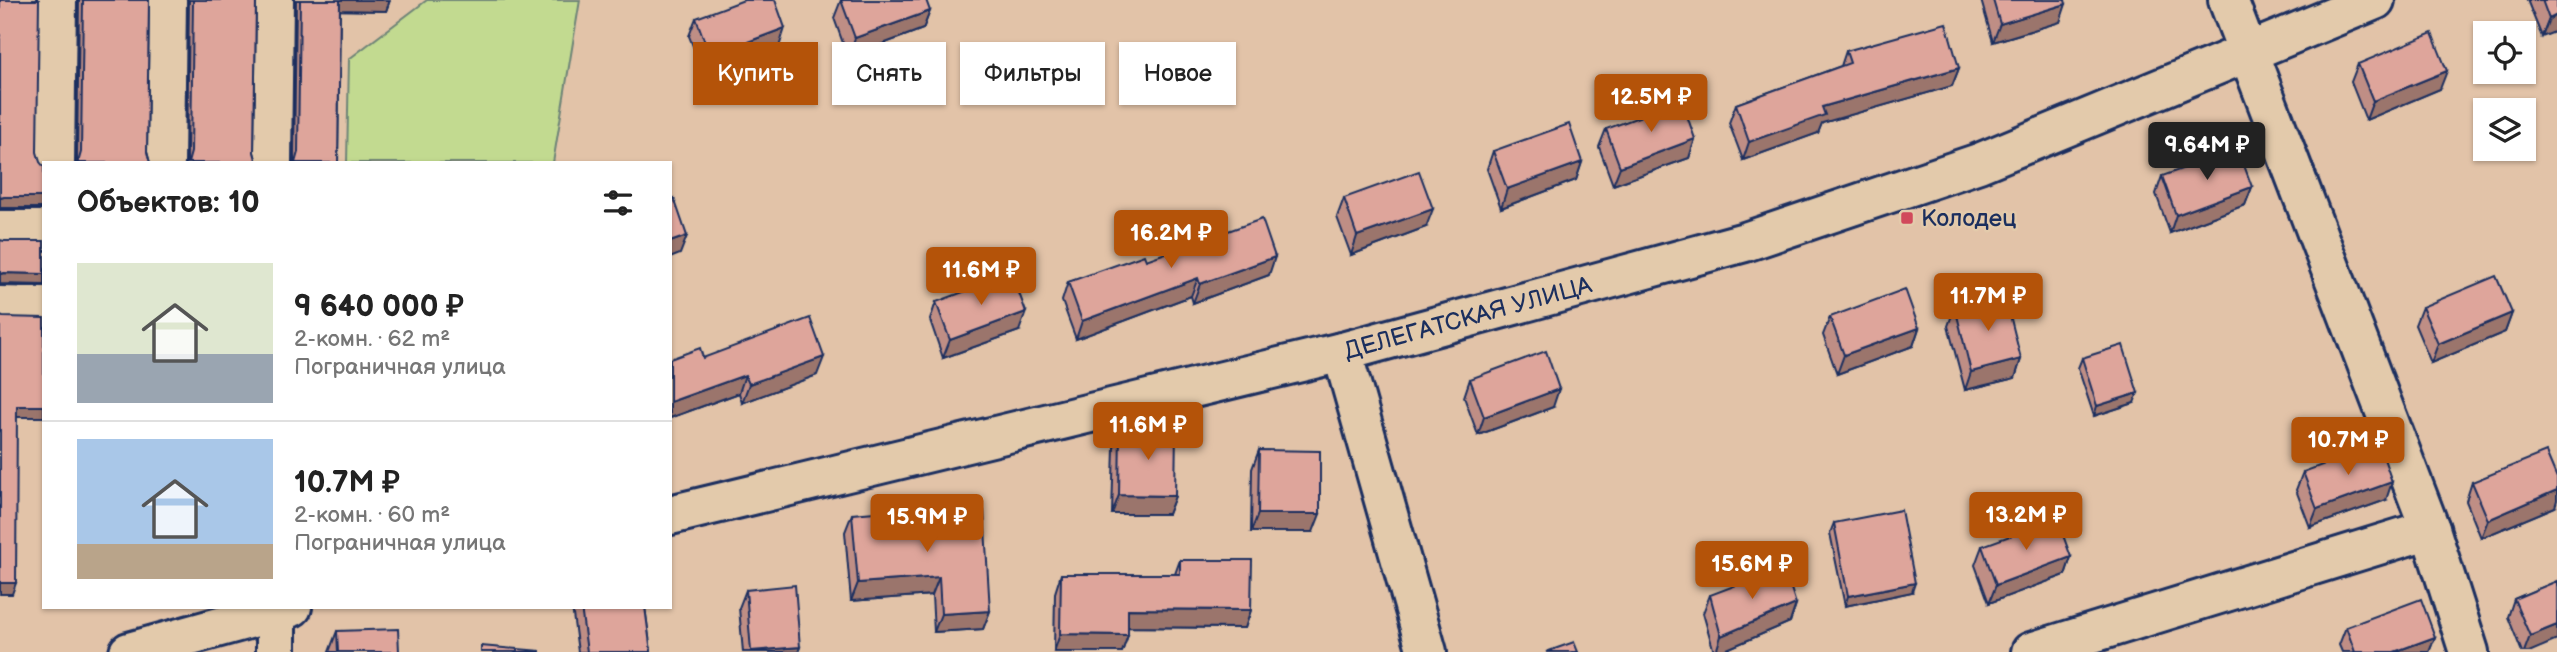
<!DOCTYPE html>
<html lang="ru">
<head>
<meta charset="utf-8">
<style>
  :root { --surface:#fff; --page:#f2f2f2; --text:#222; --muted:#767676; --line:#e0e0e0; --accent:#b45309 }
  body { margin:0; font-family:"Balsamiq Sans",sans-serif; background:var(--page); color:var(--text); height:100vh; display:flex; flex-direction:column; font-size:26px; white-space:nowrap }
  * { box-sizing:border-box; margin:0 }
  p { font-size:23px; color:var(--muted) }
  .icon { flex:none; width:38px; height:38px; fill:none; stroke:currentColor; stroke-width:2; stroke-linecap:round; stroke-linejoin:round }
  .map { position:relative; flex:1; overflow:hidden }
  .sheet { position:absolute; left:42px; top:161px; width:630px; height:448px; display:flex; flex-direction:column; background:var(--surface); border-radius:0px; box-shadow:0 2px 5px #0004 }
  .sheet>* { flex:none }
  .banner { position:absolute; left:693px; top:42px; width:665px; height:63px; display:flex; gap:14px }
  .controls { position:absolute; left:2473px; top:21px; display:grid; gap:14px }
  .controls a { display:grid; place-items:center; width:63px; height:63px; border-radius:0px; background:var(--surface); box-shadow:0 2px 5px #0004; font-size:35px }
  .price { position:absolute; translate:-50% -60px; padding:0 16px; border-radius:7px; background:var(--accent); color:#fff; font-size:23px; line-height:46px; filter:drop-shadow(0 2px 4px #0008) }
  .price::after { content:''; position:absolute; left:50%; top:42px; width:21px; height:16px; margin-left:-10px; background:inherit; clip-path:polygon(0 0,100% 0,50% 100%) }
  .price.active { background:#222; color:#fff }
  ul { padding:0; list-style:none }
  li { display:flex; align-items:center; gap:21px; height:175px; padding:0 35px }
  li+li { border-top:2px solid var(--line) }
  li span { display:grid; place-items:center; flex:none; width:196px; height:140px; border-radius:0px; color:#555 }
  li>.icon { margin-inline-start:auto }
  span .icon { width:84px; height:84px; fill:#fffc; stroke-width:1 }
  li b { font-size:30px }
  h2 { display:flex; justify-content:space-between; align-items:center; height:84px; padding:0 35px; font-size:30px }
  .pill { padding:0 24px; border-radius:0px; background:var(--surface); box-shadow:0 2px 5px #0004; font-size:24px; line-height:63px }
  .pill.active { background:var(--accent); color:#fff }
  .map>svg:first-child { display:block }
</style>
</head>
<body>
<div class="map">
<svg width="2557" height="652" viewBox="0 0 2557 652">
  <rect width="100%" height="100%" fill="#e2c3a8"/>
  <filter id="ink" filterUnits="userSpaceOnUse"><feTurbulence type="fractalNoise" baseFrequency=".0143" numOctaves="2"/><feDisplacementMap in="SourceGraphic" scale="14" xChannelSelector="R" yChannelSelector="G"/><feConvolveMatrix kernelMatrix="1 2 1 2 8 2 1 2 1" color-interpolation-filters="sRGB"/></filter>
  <g filter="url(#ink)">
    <path fill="#c2da90" stroke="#6e8477" stroke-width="2" d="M427,0H580L553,163H347L349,59Z"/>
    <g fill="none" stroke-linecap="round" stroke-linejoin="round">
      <g stroke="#1b2f5e" stroke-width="44">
        <g id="minor">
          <path d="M2228,0L2430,529L2469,652"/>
          <path d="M55,163L57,0"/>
          <path d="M165,163L167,0"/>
          <path d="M272,163L274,0"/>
          <path d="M0,230H44"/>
          <path d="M0,306L44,307"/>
          <path d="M1342,352L1427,652"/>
          <path id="s1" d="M670,515L1342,352L1745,242L1979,163L2375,0"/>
          <path d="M129,652L292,607"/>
          <path d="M276,652V611"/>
          <path d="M2031,652L2430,529"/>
        </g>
      </g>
      <use href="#minor" stroke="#e3caab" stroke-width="38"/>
    </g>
    <path fill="#bf8e85" stroke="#1b2f5e" stroke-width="2" d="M79,0H149L147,152L150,163H77Z
      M189,0H256L254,152L257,163H187Z
      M296,0H390L386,11L340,10L338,163H294Z
      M841,0L930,11L923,29L848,57L834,18Z
      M1981,0H2065L2060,22L1993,42Z
      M2527,0H2557L2542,37Z
      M696,18L779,47L704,74L689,36Z
      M1846,51L1959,68L1952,86L1822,123L1818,133L1743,160L1729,123L1736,104L1841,66Z
      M2358,64L2440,89L2366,120L2351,82Z
      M1606,129L1695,139L1689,158L1613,185L1599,147Z
      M1493,151L1582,162L1576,180L1501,208L1487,169Z
      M2162,176L2252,187L2245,205L2170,233L2156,194Z
      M1344,198L1426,227L1351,255L1337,217Z
      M1146,260L1269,275L1193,303L1191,296L1076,339L1062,301L1068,282Z
      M936,302L1019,331L943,358L930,320Z
      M1955,307L2021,359L2015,378L1965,390L1948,326Z
      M2422,307L2512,313L2505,332L2431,363L2415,325Z
      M1830,317L1919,328L1913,346L1837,374L1823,335Z
      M703,358L817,375L742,403L739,393L670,418V359Z
      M2082,358L2134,403L2094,416L2078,368Z
      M1470,379L1553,407L1478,435L1464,397Z
      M1120,429L1175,496L1168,514H1112L1114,447Z
      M1259,450L1313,532H1251L1252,469Z
      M2303,472L2386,500L2310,527L2296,490Z
      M2472,482L2555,507L2481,538L2466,501Z
      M852,514L899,516L990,611L983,629L934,632L932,595L851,601L845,532Z
      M1834,523L1912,592L1845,606L1830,533Z
      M1982,546L2071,557L2065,575L1989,603L1975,565Z
      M1180,560L1251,610L1245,628L1128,627V635L1122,652H1054L1055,593L1061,574H1175Z
      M2557,581L2529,652H2522L2508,617L2514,599Z
      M746,590L800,647L798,652H743L739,608Z
      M1710,595L1796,604L1790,622L1720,652H1714L1703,613Z
      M572,607H645L651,652H578Z
      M2346,627L2435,637L2429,652H2342L2339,645Z
      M337,631L399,652H329Z"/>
    <path fill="#9b746c" stroke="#1b2f5e" stroke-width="2" d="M340,0H390L386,11L336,10Z
      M2066,4L2060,22L1993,42L2000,24Z
      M930,11L923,29L848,57L855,38Z
      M2557,15V31L2542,37L2549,19Z
      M785,28L779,47L704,74L710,56Z
      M1959,68L1952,86L1822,123L1818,133L1743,160L1749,142L1822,107Z
      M2447,71L2440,89L2366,120L2373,101Z
      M1695,139L1689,158L1613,185L1620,167Z
      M1582,162L1576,180L1501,208L1507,189Z
      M2252,187L2245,205L2170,233L2176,215Z
      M4,197H44V208H0V198Z
      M1433,209L1426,227L1351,255L1357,236Z
      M687,236L680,254L670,258V242Z
      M1275,257L1269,275L1193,303L1200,284Z
      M4,273L44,274V285L0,284V274Z
      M1198,278L1191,296L1076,339L1082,321Z
      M1026,312L1019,331L943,358L950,340Z
      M2512,313L2505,332L2431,363L2438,344Z
      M1919,328L1913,346L1837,374L1844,355Z
      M824,357L817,375L742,403L749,384Z
      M2021,359L2015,378L1965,390L1971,372Z
      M745,375L739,393L670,418V402Z
      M1559,389L1553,407L1478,435L1484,417Z
      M2138,393L2134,403L2094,416L2097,406Z
      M17,406H44V417H13Z
      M2392,482L2386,500L2310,527L2317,509Z
      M2557,490V500L2555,507L2481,538L2488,520Z
      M1119,495L1175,496L1168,514H1112Z
      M1258,514H1320L1313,532H1251Z
      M2071,557L2065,575L1989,603L1996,585Z
      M939,577L932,595L851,601L858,583Z
      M0,583H16L12,594H0Z
      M1915,583L1912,592L1845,606L1848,596Z
      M1796,604L1790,622L1720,652H1716L1721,636Z
      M1128,609L1251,610L1245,628L1122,627Z
      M990,611L983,629L934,632L941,614Z
      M2557,625V640L2529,652H2524L2530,636Z
      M1060,634L1128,635L1122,652H1054Z
      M2435,637L2429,652H2394Z
      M800,647L798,652H751V651Z"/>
    <path fill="#dea59b" stroke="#1b2f5e" stroke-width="2" d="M0,0H39L37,152L40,162L44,167V197H4L0,198Z
      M83,0H149L147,152L150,163H78L81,152Z
      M193,0H256L254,152L257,163H188L191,152Z
      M300,0H340L338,163H295L298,152Z
      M744,0H775L785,28L710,56L696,18Z
      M841,0H926L930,11L855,38Z
      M1993,0H2065L2066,4L2000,24Z
      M2542,0H2557V15L2549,19Z
      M1946,23L1959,68L1822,107L1825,115L1749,142L1736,104L1850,63L1846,51Z
      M2432,33L2447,71L2373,101L2358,64Z
      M1682,101L1695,139L1620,167L1606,129Z
      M1569,124L1582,162L1507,189L1493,151Z
      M2238,149L2252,187L2176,215L2162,176Z
      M1419,171L1433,209L1357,236L1344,198Z
      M674,198L687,236L670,242V199Z
      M1262,219L1275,257L1200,284L1198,278L1082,321L1068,282L1144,255L1146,260Z
      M0,240L4,241H44V274L4,273L0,274Z
      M1012,274L1026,312L950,340L936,302Z
      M2496,276L2512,313L2438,344L2422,307Z
      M1905,289L1919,328L1844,355L1830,317Z
      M2005,295L2021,359L1971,372L1955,307Z
      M0,316L3,317L44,318V406H17L16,583H0Z
      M810,318L824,357L749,384L745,375L670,402V359L700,348L703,358Z
      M2123,345L2138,393L2097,406L2082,358Z
      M1546,351L1559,389L1484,417L1470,379Z
      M1120,429H1176L1175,496L1119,495Z
      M2379,444L2392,482L2317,509L2303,472Z
      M1259,450L1320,451V514H1258Z
      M2546,452L2557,478V490L2488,520L2472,482Z
      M898,510L899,516L984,511L990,611L941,614L939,577L858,583L852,514Z
      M1901,510L1915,583L1848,596L1834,523Z
      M2057,519L2071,557L1996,585L1982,546Z
      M1180,560H1252L1251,610L1128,609V635L1060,634L1061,574H1180Z
      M1784,567L1796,604L1721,636L1710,595Z
      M2557,581V625L2530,636L2514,599Z
      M795,585L800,647L751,651L746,590Z
      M2421,599L2435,637L2394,652H2355L2346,627Z
      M581,607H645L651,652H587Z
      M398,629L399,652H338L337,631Z
      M1574,642L1578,652H1546Z
      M481,646L540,651V652H481Z"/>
  </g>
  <rect fill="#d1495b" stroke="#e3caab" stroke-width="2.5" x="1900" y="211" width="14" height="14" rx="3.5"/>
  <g text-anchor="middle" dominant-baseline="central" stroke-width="5" stroke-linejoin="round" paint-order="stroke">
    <g font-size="24" fill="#1b2f5e" stroke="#e3caab" text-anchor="start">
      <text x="1921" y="218">Колодец</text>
    </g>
    <g font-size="24" fill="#1b2f5e" stroke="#e3caab">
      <text stroke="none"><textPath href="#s1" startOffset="822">ДЕЛЕГАТСКАЯ УЛИЦА</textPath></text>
    </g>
  </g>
</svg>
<div class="controls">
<a><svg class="icon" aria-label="locate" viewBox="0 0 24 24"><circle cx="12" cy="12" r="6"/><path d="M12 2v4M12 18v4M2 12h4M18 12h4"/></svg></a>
<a><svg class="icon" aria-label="layers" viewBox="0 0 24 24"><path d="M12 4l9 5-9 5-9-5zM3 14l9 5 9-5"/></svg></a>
</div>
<b class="price" style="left:1651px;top:134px">12.5M ₽</b>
<b class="price active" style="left:2207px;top:182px">9.64M ₽</b>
<b class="price" style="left:1171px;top:270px">16.2M ₽</b>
<b class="price" style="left:981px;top:307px">11.6M ₽</b>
<b class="price" style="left:1988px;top:333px">11.7M ₽</b>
<b class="price" style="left:1148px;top:462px">11.6M ₽</b>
<b class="price" style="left:2348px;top:477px">10.7M ₽</b>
<b class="price" style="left:2026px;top:552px">13.2M ₽</b>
<b class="price" style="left:927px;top:554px">15.9M ₽</b>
<b class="price" style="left:1752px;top:601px">15.6M ₽</b>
<div class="banner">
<a class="pill active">Купить</a>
<a class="pill">Снять</a>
<a class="pill">Фильтры</a>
<a class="pill">Новое</a>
</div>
<section class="sheet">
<h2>Объектов: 10<svg class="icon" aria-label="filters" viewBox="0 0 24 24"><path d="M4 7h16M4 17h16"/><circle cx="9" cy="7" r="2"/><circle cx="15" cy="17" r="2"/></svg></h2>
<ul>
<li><span style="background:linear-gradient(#dfe7d0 65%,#9aa5b1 0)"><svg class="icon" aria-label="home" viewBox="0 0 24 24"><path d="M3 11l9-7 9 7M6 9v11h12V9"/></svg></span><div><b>9 640 000 ₽</b><p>2-комн. · 62 m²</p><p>Пограничная улица</p></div></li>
<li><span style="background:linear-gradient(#a9c7e8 75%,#b9a48a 0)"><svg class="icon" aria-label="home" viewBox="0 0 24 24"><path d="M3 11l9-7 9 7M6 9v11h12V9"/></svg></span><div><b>10.7M ₽</b><p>2-комн. · 60 m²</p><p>Пограничная улица</p></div></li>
</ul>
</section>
</div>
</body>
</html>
